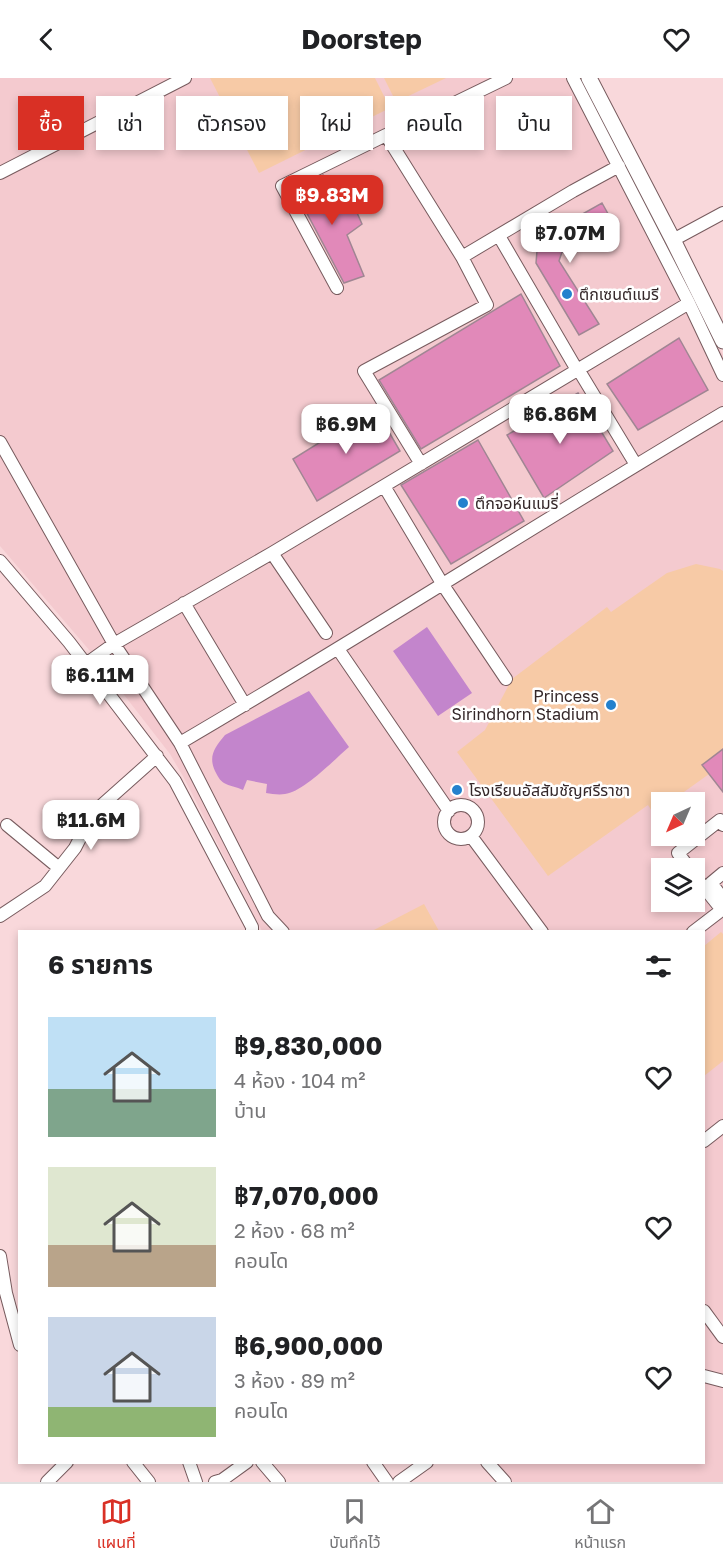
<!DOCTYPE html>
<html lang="th">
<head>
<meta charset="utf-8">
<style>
  :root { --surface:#fff; --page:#f6f6f6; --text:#202124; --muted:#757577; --line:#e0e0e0; --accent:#d93025 }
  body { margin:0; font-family:"Golos Text","Noto Sans Thai",sans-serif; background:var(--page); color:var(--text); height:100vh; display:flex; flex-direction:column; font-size:22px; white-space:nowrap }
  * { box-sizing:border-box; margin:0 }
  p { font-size:20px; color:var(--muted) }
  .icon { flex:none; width:33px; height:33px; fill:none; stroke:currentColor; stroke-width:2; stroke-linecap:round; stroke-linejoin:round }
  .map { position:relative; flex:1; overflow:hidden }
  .panel { position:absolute; left:18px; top:852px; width:687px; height:534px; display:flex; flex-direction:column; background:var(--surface); border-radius:0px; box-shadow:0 3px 9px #0003 }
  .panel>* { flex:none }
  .guide { position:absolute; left:18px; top:18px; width:687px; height:54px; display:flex; gap:12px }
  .needle { width:39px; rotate:224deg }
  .fabs { position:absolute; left:651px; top:714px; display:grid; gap:12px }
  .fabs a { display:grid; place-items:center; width:54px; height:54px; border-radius:0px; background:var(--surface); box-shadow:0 3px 9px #0003; font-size:30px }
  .price { position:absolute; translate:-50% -51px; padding:0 14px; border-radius:12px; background:#fff; color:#222; font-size:20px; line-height:39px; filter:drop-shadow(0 2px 3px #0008) }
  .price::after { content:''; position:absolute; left:50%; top:36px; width:18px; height:14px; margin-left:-9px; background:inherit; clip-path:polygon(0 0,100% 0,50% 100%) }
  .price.current { background:var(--accent); color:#fff }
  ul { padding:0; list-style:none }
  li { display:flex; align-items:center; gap:18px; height:150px; padding:0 30px }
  li span { display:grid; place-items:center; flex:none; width:168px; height:120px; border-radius:0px; color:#555 }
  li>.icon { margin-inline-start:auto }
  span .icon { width:72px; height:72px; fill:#fffc; stroke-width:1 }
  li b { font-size:26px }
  h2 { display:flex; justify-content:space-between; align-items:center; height:72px; padding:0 30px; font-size:26px }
  .chip { padding:0 21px; border-radius:0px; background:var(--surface); box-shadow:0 3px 9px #0003; font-size:21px; line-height:54px }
  .chip.current { background:var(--accent); color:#fff }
  header { display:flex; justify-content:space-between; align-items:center; height:78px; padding:0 30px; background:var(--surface); font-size:27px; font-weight:700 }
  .tabs { display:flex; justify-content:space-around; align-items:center; height:84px; border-top:2px solid var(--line); background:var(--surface); font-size:16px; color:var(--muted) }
  .tabs a { display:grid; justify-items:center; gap:3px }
  .tabs .current { color:var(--accent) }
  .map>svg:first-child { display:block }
</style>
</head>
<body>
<header><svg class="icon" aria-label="back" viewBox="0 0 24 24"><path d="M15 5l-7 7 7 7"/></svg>Doorstep<svg class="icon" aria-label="heart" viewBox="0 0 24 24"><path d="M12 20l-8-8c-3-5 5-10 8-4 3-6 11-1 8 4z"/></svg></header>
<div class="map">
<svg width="723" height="1404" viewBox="0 0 723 1404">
  <rect width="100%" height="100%" fill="#f9d8db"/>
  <path fill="#f4cacf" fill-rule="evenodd" d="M0,0H580L702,234L723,277V1404H513L493,1385L704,1384V854L262,853L184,700L170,676L90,573L0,468ZM662,724H694V758H662ZM662,790H694V824H662Z"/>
  <path fill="#f7caa6" d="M210,0H375L390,30L259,95Z
    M384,0H446L396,24Z
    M696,486L720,491L723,493V671L702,687L709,696L670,724H662L661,731L654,736L648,727L548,798L457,674L485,652L512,601L607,529L611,534L667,495Z
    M424,826L439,853H372Z
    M721,854L723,856V983L704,998V868Z"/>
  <path fill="#c385cc" d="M427,549L472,615L438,638L393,573Z
    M309,613L349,669C334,682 303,714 285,716C279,717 272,716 266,715L267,706L247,702L243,712C237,709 229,708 224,705C220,703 217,697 215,693C208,678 215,669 225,657Z"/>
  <path fill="#e189b9" stroke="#a08693" stroke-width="1.5" d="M323,97L338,133L354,128L362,146L347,157L364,198L344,205L294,111Z
    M602,125L612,143L562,174L559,183L599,246L579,257L536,185L538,161Z
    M521,216L560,288L421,371L379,302Z
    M679,260L708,312L638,352L607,306Z
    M578,315L613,373L544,420L507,357L564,325V323Z
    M375,330L400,373L317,423L293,381Z
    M478,362L524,443L451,486L401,407Z
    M723,671V714L702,687Z"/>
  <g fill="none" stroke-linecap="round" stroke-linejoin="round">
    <g stroke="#775b5e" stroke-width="14">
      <path id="minor" d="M573,0L689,225L723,297
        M386,57L462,179L487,227L364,293L421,386
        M0,95L185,0
        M499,158L577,292
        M673,162L723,135
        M462,179L573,113L619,88
        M337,210L282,108L386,57L434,35L506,0
        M578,291L636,387
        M0,364L114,566L180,665L268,838L283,854
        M384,408L443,507L506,601
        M272,475L326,555
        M0,483L69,564L175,703L252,849V854
        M184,525L245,627
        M338,571L449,733
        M86,586L114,566L272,475L689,225
        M180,665C363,558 541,443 723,335
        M444 744a17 17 0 1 1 34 0a17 17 0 1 1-34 0Z
        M7,747L59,790
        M471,758L542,854
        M689,790L678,775L720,742L723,747
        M694,797L722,832
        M721,818L711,805L723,795
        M0,838L45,808L75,770L93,735L157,678
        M693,854L723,831
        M704,1063L723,1048
        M0,1178L6,1215L20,1267
        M704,1233L723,1259
        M704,1298L723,1303
        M133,1384L149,1404
        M189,1384L196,1404
        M262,1384L279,1404
        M373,1384L387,1404
        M487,1384L505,1404
        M47,1404L67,1384
        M215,1404L222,1402L247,1384
        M399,1404L427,1384"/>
    </g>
    <g stroke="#775b5e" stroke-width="17">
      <path id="major" d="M589,0L673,162L723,263"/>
    </g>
    <use href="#minor" stroke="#fff" stroke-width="12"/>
    <use href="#major" stroke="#fff" stroke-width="15"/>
  </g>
  <g fill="#2481cd" stroke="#fff" stroke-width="2">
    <circle cx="567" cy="216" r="6"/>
    <circle cx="463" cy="425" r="6"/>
    <circle cx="611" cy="627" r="6"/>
    <circle cx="457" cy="712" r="6"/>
  </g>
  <g text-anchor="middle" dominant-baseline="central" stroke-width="5" stroke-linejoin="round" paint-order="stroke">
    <g font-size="16" fill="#342729" stroke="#fff" text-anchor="start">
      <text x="579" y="216">ตึกเซนต์แมรี</text>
      <text x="475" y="425">ตึกจอห์นแมรี่</text>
      <text x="599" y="618" text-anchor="end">Princess<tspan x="599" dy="18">Sirindhorn Stadium</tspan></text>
      <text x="469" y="712">โรงเรียนอัสสัมชัญศรีราชา</text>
    </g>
  </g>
</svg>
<div class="fabs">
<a><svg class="needle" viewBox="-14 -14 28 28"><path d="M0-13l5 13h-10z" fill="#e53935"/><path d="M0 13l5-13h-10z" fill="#757577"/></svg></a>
<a><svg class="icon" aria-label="layers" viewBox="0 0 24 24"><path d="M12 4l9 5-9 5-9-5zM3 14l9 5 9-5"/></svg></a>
</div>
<b class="price current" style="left:332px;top:148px">฿9.83M</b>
<b class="price" style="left:570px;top:186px">฿7.07M</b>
<b class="price" style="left:560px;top:367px">฿6.86M</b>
<b class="price" style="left:346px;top:377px">฿6.9M</b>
<b class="price" style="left:100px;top:628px">฿6.11M</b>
<b class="price" style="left:91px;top:773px">฿11.6M</b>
<div class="guide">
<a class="chip current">ซื้อ</a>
<a class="chip">เช่า</a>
<a class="chip">ตัวกรอง</a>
<a class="chip">ใหม่</a>
<a class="chip">คอนโด</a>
<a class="chip">บ้าน</a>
</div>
<section class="panel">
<h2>6 รายการ<svg class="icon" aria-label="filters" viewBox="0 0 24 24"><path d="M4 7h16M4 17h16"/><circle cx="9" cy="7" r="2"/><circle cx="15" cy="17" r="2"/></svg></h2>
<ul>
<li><span style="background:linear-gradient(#bfe0f5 60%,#7fa58c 0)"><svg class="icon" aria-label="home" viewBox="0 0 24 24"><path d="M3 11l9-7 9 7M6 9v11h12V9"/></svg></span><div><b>฿9,830,000</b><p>4 ห้อง · 104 m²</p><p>บ้าน</p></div><svg class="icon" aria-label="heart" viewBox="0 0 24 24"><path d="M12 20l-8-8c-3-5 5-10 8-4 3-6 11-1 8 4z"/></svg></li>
<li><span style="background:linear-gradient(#dfe7d0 65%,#b9a48a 0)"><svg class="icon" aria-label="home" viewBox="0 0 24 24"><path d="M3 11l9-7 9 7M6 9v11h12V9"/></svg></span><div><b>฿7,070,000</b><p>2 ห้อง · 68 m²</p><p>คอนโด</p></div><svg class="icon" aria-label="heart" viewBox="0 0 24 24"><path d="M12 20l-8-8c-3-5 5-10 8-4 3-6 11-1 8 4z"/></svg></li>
<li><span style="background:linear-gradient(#c9d6e8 75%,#8fb573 0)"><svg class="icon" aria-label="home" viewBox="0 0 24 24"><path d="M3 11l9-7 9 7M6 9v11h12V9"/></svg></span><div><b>฿6,900,000</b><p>3 ห้อง · 89 m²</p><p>คอนโด</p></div><svg class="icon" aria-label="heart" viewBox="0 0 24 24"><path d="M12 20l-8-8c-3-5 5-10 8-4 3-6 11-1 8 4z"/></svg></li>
</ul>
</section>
</div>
<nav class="tabs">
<a class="current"><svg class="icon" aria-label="map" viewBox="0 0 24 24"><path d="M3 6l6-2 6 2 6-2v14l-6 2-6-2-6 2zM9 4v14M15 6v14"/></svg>แผนที่</a>
<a><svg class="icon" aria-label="saved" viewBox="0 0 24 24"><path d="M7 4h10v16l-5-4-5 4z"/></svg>บันทึกไว้</a>
<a><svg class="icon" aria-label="home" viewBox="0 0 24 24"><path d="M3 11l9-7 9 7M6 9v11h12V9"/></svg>หน้าแรก</a>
</nav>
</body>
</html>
